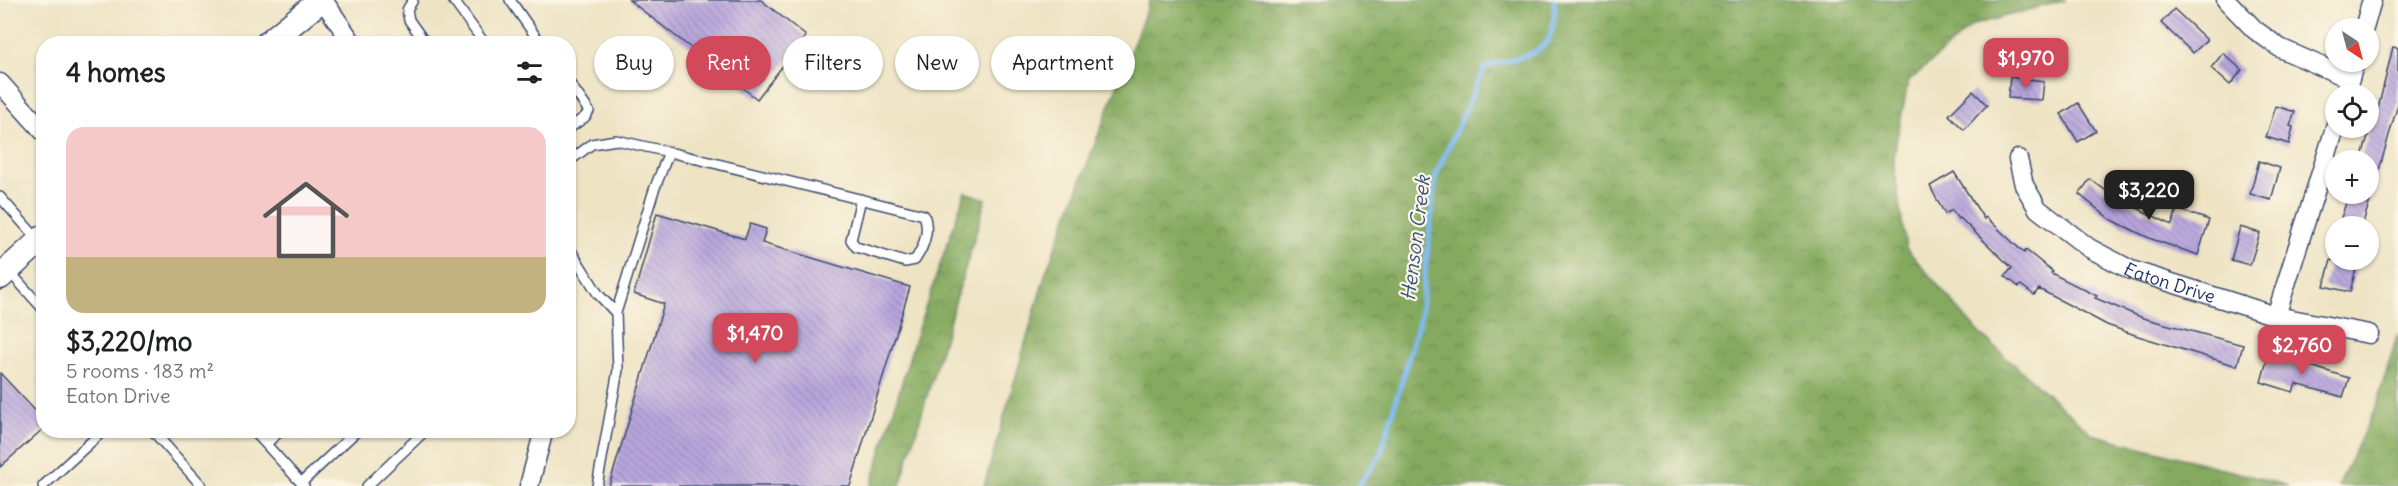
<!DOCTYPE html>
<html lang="en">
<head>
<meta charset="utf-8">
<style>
  :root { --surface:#fff; --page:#f2f2f2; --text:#202124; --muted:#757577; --accent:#d1495b }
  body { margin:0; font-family:Delius,sans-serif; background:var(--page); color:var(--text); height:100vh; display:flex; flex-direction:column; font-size:22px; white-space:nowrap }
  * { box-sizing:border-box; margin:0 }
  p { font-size:20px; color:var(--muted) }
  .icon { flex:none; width:33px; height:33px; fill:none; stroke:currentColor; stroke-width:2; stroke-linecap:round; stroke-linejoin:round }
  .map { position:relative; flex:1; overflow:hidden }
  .panel { position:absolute; left:36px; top:36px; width:540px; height:402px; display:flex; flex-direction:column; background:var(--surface); border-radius:24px; box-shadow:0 2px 4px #0004 }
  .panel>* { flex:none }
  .hud { position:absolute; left:594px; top:36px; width:570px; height:54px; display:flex; gap:12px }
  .needle { width:39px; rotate:144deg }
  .controls { position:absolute; left:2325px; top:18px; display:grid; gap:12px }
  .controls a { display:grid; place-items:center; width:54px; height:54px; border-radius:50%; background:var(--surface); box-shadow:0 2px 4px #0004; font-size:30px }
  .price { position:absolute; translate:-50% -51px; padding:0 14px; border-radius:12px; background:var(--accent); color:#fff; font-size:20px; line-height:39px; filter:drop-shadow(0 2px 3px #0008) }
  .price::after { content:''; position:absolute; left:50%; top:36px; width:18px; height:14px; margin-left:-9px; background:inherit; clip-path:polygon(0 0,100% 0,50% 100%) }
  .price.active { background:#222; color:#fff }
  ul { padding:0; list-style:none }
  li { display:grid; align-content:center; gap:12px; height:318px; padding:0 30px }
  li span { display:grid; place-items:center; height:186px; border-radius:18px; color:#555 }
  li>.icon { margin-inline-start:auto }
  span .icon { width:108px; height:108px; fill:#fffc; stroke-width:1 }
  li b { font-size:26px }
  h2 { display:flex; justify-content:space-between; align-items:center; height:72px; padding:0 30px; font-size:26px }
  .tag { padding:0 21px; border-radius:27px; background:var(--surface); box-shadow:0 2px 4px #0004; font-size:21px; line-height:54px }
  .tag.active { background:var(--accent); color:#fff }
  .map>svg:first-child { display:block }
</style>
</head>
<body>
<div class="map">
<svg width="2398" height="486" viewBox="0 0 2398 486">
  <defs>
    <pattern id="forest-crowns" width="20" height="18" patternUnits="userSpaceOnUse" patternTransform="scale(1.5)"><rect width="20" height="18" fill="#85aa5f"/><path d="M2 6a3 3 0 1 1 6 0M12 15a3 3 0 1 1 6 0" fill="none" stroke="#6c8b52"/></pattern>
    <pattern id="building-back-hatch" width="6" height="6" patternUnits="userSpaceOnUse" patternTransform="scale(1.5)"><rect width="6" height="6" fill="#b8a6dd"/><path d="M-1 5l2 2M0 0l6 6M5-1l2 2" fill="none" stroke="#9588b6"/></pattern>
  </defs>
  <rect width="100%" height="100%" fill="#fcf5e5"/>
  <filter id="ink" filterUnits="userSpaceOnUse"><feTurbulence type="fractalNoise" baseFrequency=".0167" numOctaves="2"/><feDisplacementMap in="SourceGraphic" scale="12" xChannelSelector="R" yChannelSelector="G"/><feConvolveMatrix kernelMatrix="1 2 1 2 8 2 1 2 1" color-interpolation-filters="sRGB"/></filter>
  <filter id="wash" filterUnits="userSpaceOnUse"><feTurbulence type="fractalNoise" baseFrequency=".008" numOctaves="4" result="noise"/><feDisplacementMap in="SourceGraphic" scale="24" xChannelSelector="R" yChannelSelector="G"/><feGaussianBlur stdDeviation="1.35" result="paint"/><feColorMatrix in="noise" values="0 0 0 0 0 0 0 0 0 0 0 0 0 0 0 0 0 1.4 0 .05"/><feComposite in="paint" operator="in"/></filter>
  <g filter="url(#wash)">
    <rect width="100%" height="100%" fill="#eee3c3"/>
    <path fill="url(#forest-crowns)" stroke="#506c5e" stroke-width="1.5" d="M1150,0H2066L1973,25L1908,82L1893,159L1906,248L1979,333L2092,434L2288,486H984L1046,272Z
      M965,192L986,199L900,486H871L916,335Z
      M2398,333V486H2338L2375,409Z"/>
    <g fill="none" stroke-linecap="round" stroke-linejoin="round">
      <path stroke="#81bcf3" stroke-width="5" d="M1358,486L1380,456L1420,318L1436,174L1485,67C1529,54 1559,57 1554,0"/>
    </g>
    <g id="blocks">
      <path fill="url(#building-back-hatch)" d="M629,0H761L806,36L757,99Z
        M2174,9L2207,40L2193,53L2161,23Z
        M2393,47L2398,48V104L2373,191H2368V160H2361L2368,136V120L2373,122L2377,113Z
        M2223,53L2242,70L2230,85L2211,68Z
        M2010,77L2044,81L2042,100L2008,98Z
        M1973,91L1987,105L1964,130L1949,115Z
        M2078,103L2096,131L2078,142L2061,114Z
        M2276,106L2295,112L2290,126L2293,127L2289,144L2266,137Z
        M2259,161L2280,168L2271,200L2250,194Z
        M1954,172L1984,219L1986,217L2024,253L2026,250L2052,271L2051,273L2097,296L2095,298L2143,318L2243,345L2237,366L2138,336L2107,325L2039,289L2034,295L2021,285L2019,287L2005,276L2012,268L1960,218L1958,219L1952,210L1945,214L1938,202L1930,186Z
        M2090,179L2116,198L2172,225L2177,209L2209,220L2198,255L2149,238L2110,219L2079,194Z
        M2349,194H2372L2362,226H2342L2344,222L2340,221Z
        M657,213L745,239L750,224L766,229L762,243L910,287L850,486H609L664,304L634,294Z
        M2240,227L2260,233L2250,265L2231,260Z
        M2331,260H2353L2350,267L2356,269L2350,292L2324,286Z
        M2269,353L2349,378L2343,397L2296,384L2293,392L2261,382Z
        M0,373L44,420V428L0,467Z"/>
    </g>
  </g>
  <g filter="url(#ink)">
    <use href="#blocks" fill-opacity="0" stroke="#3b4a6d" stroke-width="1.5"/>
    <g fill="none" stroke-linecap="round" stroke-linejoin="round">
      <g stroke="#3b4a6d" stroke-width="12">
        <path id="lane" d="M413,0L407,10L409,20L426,44
          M453,0L485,44
          M510,0L541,44
          M568,81L589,111L585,117L568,129
          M568,162L592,144L616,140L669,152
          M0,197L39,241
          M568,246L598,294L616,313
          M9,271L44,310
          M152,430L202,486
          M253,430L304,486
          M266,444L281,430
          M301,483L358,430
          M43,486L104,430
          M367,486L426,430
          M597,486L618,370L616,313L654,190L669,152L924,215C930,230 924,247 915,260L905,262L856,247L851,240L861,199"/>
      </g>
      <g stroke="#3b4a6d" stroke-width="21">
        <g id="street">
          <path d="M323,0L353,44"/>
          <path d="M2226,0L2255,30L2280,48L2350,79"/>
          <path d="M2364,28L2372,0"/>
          <path d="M0,83L44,132"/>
          <path d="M2345,94L2355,62"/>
          <path id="s1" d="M2018,159L2024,185L2038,209L2089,248L2131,270L2276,316L2369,334"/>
          <path d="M2276,316L2336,125"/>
          <path d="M529,486L544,430"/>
        </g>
      </g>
      <g stroke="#3b4a6d" stroke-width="27">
        <path id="secondary" d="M267,44L321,0
          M0,277L44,237"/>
      </g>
      <use href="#lane" stroke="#fff" stroke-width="9"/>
      <use href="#street" stroke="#fff" stroke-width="18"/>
      <use href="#secondary" stroke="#fff" stroke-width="24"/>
    </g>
  </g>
  <g text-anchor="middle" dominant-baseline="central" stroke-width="4.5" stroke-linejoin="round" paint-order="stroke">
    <g font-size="18" fill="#1b2f5e" stroke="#fcf5e5">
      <text stroke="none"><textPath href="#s1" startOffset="207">Eaton Drive</textPath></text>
    </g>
    <g font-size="20" font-style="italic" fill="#345283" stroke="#fcf5e5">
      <text transform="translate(1415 238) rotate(-83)">Henson Creek</text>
    </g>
  </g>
</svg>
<div class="controls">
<a><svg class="needle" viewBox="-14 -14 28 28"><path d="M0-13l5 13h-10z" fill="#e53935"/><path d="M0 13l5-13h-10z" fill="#757577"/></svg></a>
<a><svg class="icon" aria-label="locate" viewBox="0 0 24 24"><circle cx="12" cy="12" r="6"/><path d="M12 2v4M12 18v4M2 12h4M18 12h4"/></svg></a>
<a>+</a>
<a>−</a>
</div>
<b class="price" style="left:2026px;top:89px">$1,970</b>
<b class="price active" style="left:2149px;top:221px">$3,220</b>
<b class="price" style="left:755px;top:364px">$1,470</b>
<b class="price" style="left:2302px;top:376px">$2,760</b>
<div class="hud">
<a class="tag">Buy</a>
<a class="tag active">Rent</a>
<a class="tag">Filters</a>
<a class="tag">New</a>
<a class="tag">Apartment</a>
</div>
<section class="panel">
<h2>4 homes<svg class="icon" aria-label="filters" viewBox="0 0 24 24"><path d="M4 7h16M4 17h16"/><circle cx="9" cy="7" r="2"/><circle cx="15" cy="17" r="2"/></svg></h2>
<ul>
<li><span style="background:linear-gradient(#f6c9c9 70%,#c2b280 0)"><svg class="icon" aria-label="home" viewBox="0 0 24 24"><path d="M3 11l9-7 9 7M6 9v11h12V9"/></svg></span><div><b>$3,220/mo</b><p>5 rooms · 183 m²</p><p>Eaton Drive</p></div></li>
</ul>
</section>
</div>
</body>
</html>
